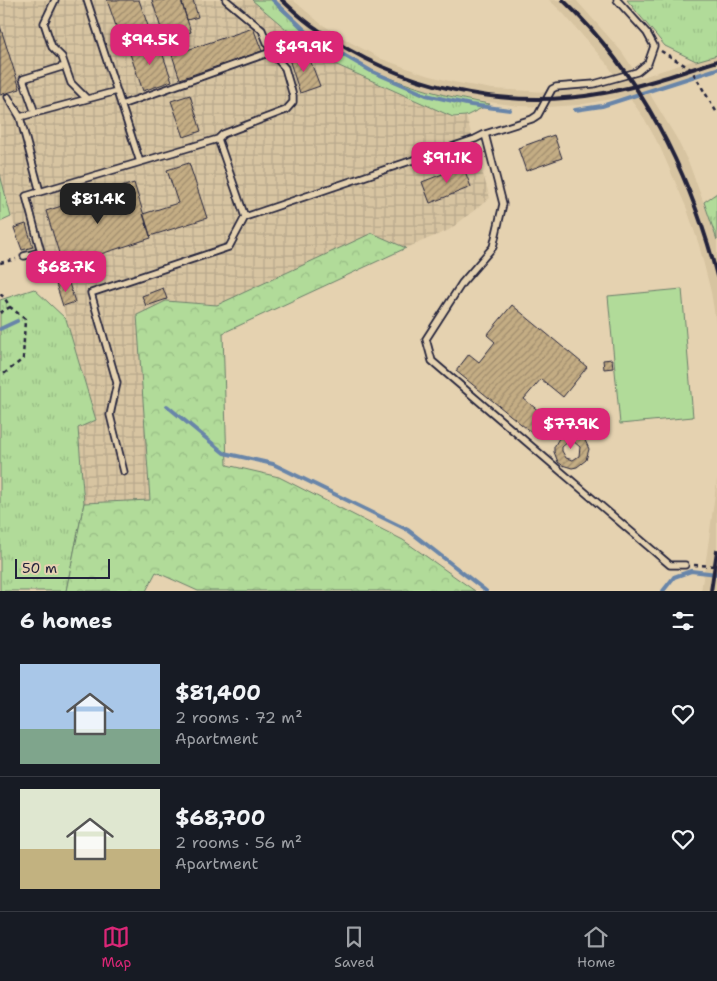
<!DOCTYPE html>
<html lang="en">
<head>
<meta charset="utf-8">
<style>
  :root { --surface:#171b24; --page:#20242c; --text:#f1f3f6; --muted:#9ea1a6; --line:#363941; --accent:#db2777 }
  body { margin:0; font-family:"Shantell Sans",sans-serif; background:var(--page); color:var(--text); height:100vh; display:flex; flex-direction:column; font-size:19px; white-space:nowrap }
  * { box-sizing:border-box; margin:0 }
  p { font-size:16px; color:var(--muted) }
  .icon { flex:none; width:28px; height:28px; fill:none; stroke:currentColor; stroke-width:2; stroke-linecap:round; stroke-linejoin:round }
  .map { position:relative; height:591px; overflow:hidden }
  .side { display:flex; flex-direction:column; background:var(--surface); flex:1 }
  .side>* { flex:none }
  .scale { position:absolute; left:15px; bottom:12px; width:95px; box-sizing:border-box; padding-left:5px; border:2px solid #22223b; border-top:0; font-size:14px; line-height:18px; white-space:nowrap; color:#22223b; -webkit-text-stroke:4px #e5d2b0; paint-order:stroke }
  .price { position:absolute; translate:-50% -42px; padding:0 11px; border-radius:10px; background:var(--accent); color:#fff; font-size:16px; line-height:32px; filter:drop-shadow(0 1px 2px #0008) }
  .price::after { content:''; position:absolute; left:50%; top:30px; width:15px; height:11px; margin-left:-8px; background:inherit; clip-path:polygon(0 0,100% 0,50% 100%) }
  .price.selected { background:#222; color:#fff }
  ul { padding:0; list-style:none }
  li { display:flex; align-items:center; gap:15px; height:125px; padding:0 20px }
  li+li { border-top:1px solid var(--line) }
  li span { display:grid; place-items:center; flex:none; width:140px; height:100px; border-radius:0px; color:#555 }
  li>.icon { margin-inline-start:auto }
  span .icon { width:60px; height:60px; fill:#fffc; stroke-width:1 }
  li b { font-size:21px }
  h2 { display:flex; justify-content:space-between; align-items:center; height:60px; padding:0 20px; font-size:21px }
  .tabs { display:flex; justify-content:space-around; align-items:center; height:70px; border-top:1px solid var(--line); background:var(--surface); font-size:14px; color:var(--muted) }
  .tabs a { display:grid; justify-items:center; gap:2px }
  .tabs .selected { color:var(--accent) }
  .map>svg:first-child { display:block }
</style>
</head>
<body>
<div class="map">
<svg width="717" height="591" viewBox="0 0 717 591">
  <defs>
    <pattern id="industrial-grid" width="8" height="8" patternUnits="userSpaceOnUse" patternTransform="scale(1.25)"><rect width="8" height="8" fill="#d7c4a1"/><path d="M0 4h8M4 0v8" fill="none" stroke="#b8a88c"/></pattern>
    <pattern id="grass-tufts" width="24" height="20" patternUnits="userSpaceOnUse" patternTransform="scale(1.25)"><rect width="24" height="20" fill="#b1db99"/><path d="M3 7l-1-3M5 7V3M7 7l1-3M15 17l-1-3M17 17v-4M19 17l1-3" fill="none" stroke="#98bc85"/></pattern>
    <pattern id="forest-crowns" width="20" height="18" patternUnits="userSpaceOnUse" patternTransform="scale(1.25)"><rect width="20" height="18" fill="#b1db99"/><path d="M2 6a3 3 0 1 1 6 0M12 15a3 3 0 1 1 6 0" fill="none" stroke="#98bc85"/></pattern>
    <pattern id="building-hatch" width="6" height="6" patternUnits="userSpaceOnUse" patternTransform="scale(1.25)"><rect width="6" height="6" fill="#c4ad84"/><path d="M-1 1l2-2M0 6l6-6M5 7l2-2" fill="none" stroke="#9f8c6d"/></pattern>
  </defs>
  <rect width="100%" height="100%" fill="#e5d2b0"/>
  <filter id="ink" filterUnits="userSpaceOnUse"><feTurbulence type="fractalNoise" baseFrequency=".02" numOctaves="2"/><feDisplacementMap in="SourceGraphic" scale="10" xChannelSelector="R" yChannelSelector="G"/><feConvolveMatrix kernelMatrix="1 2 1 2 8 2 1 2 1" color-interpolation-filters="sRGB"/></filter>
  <g filter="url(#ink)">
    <path fill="#d7c4a1" d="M271,0H293L320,23L348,41L382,59L423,74L453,82L492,89L546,92L576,90L619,82L607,64L562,12L549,0H576L622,52L639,78L717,53V69L648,91L677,139L690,166L717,239V328L711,292L699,245L687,209L660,147L644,118L628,96L578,105L546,107L519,106L450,97L418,89L375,73L340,54L311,35Z
      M717,479V591H701L707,553Z"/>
    <path fill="url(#industrial-grid)" d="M0,0H252L319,57L457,119L466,116L490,198L449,230L406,248L372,234L217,305L166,301L137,315L150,500L84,503L78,427L96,419L56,284L22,252L0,174Z"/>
    <path fill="url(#grass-tufts)" stroke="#6a7e6a" d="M252,0H271C334,63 404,90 490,104L466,116L453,117L319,57Z
      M627,0H717V55L696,61L665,46Z
      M0,174L11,217L0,222Z
      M717,193V240L704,202Z
      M34,289L66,319L96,420L78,428L84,503L66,591H0V300Z"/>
    <path fill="url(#forest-crowns)" stroke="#6a7e6a" d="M372,233L406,248L223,333L227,465L279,477L403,540L475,591H198L156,572L146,591H66L84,503L150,500L137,315L166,301L217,305Z"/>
    <path fill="#b1db99" stroke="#6a7e6a" d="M682,289L693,417L620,424L608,296Z"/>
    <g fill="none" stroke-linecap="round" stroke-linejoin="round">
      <path stroke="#6885a9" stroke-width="4" d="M273,0L311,36L371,71L426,95L471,105L510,110
        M575,110L602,106L717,69
        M0,329L17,321
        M167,406L224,453L273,464L408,530L486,591
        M663,591L674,577L691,571L717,574"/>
    </g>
    <path fill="url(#building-hatch)" stroke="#22223b" fill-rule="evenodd" d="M107,0H139L154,43L125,52Z
      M152,0H181L191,32L165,41Z
      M181,0H193L198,17L187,20Z
      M0,26L20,89L0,95Z
      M253,28L262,51L180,79L172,55Z
      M158,41L172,81L143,91L129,51Z
      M307,52L320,86L300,93L289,59Z
      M190,95L201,131L184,137L171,101Z
      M554,135L562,158L526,171L518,148Z
      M189,163L207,218L150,236L143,214L178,203L167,170Z
      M463,166L471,187L430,203L422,182Z
      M134,183L151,238L63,266L46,211Z
      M26,224L33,247L22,250L14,228Z
      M68,280L75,302L63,306L56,284Z
      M163,288L167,299L146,306L142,296Z
      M512,305L587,367L563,397L541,379L524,399L550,420L537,437L456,371L469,354L479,362L495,342L487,335Z
      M612,359L613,368L604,369L603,360Z
      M573,433L584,438L589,449L586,460L577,467L572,468L562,465L558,462L554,452V447L559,438L567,434ZM569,441H573L580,447L579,456L573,460L566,458L562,451V447Z"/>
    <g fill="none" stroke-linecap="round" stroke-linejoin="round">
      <g stroke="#22223b" stroke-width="9">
        <path id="service" d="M55,0L44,23L52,47L62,57L71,83L87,99
          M87,0L140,162
          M8,97L20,117
          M121,105L271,52L262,30L226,0
          M35,113L23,79L65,66
          M485,134L503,204L493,247L462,283L426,339L432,361L670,565H685
          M218,139L223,134L286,110L293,102V96L285,68L271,52
          M40,192L20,117L117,91
          M24,256L41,252L26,196L218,139L245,217
          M124,472L110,415L117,383L91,293L229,247L245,217L475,139L485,134L532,119L538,115L552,89L556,87L594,84L637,72L648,63L654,46L647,33L617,0"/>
      </g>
      <path stroke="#22223b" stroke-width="2.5" stroke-dasharray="4 4" stroke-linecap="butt" d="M661,51L691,69L717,113
        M0,263L16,259
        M0,294L4,297L10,307L25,319L23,359L5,373L0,374
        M0,313L10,307
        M694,565L717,566"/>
      <use href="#service" stroke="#e5d2b0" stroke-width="5.5"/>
      <path stroke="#22223b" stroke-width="4" d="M282,0C293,10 304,21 317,29C398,88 506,111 604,93C643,86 680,73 717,61
        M563,0C641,74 690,173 717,276
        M711,591L717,551"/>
    </g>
  </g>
</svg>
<div class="scale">50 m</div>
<b class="price" style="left:150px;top:66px">$94.5K</b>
<b class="price" style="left:304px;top:73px">$49.9K</b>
<b class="price" style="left:447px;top:184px">$91.1K</b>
<b class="price selected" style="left:98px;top:225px">$81.4K</b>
<b class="price" style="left:66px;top:293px">$68.7K</b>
<b class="price" style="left:571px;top:450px">$77.9K</b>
</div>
<section class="side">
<h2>6 homes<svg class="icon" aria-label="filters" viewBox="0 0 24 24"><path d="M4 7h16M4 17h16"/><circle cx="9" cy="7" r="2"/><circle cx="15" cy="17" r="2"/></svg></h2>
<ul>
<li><span style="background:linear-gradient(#a9c7e8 65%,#7fa58c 0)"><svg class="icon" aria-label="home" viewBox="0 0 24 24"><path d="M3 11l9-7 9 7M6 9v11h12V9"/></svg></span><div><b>$81,400</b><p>2 rooms · 72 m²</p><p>Apartment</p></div><svg class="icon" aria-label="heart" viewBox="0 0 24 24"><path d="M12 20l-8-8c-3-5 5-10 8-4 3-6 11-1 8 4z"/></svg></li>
<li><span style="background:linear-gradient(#dfe7d0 60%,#c2b280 0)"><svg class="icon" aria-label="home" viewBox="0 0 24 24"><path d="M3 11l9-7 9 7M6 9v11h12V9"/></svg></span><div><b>$68,700</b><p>2 rooms · 56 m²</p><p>Apartment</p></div><svg class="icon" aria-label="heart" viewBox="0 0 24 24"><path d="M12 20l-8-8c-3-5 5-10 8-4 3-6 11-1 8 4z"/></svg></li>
</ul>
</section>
<nav class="tabs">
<a class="selected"><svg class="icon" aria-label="map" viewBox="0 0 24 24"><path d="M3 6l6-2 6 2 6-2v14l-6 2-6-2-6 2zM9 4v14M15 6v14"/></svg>Map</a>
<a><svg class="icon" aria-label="saved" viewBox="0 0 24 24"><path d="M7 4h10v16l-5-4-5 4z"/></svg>Saved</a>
<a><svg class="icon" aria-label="home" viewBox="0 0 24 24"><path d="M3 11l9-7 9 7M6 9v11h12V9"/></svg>Home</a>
</nav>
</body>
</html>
